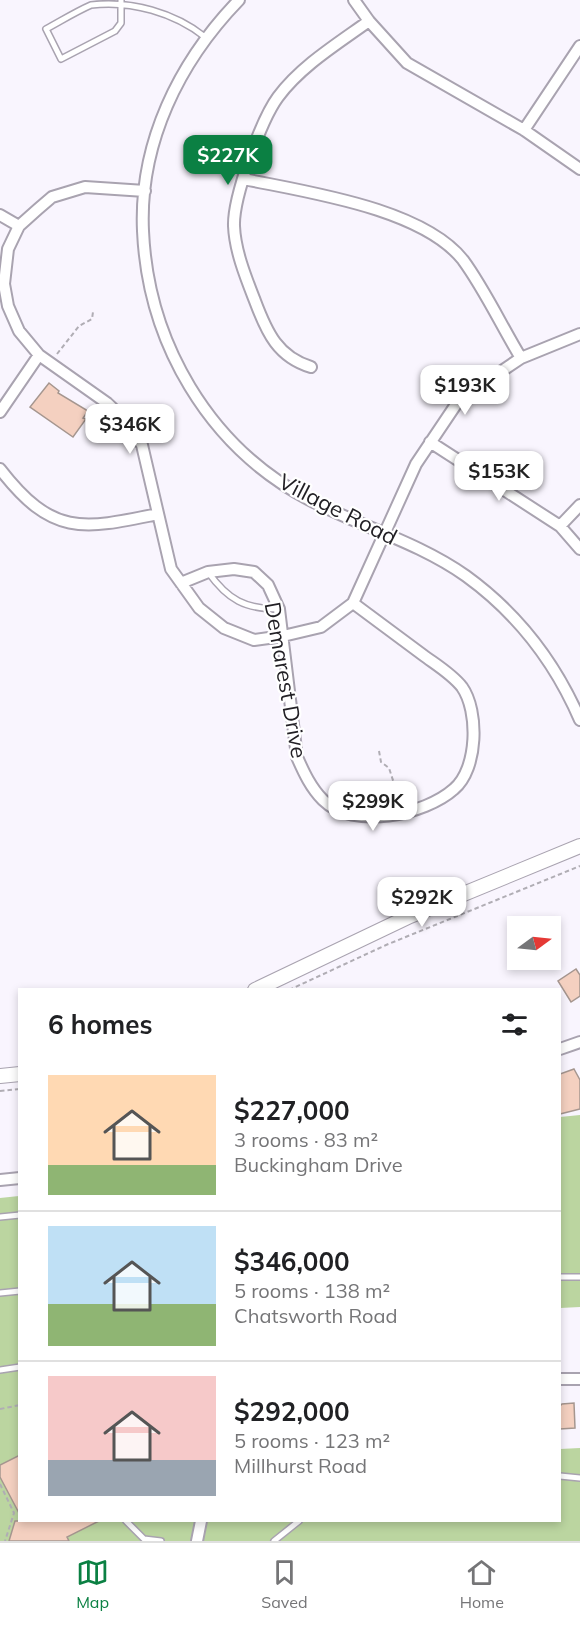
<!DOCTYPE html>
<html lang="en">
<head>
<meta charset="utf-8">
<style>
  :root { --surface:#fff; --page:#f6f6f6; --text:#202124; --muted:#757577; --line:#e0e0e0; --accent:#0b8043 }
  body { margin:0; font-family:Mulish,sans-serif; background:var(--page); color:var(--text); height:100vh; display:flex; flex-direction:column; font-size:22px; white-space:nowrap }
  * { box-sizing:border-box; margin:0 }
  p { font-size:20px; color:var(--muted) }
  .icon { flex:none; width:33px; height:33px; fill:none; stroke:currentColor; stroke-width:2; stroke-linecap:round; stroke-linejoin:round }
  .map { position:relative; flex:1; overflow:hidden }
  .side { position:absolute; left:18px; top:988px; width:543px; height:534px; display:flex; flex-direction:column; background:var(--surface); border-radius:0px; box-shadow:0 3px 9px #0003 }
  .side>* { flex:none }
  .needle { width:39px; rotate:75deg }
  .tools { position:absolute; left:507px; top:916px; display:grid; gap:12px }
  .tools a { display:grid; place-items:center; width:54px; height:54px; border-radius:0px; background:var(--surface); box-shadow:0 3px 9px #0003; font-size:30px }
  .price { position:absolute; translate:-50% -51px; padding:0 14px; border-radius:12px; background:#fff; color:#222; font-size:20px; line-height:39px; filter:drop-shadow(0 2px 3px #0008) }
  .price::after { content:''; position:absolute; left:50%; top:36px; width:18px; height:14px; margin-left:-9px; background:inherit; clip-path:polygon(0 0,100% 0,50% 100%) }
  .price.on { background:var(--accent); color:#fff }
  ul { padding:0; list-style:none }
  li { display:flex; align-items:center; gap:18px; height:150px; padding:0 30px }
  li+li { border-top:2px solid var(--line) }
  li span { display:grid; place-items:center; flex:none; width:168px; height:120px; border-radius:0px; color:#555 }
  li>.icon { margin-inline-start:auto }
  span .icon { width:72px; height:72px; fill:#fffc; stroke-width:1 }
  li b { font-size:26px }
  h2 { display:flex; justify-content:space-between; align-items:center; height:72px; padding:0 30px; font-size:26px }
  .dock { display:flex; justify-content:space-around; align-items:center; height:84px; border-top:2px solid var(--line); background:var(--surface); font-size:16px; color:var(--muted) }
  .dock a { display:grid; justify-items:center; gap:3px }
  .dock .on { color:var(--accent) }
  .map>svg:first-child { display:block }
</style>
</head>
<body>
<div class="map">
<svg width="580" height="1541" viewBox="0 0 580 1541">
  <rect width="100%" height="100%" fill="#f9f5fe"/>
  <path fill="#bbd5a0" d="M580,1115V1307L560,1308V1117Z
    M19,1196L20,1521H560V1449L580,1448V1541H0V1198Z"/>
  <path fill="#f4d0c0" stroke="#a5968f" stroke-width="1.5" d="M49,383L59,391L58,393L88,411L83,418L86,419L73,437L30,407Z
    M576,969L580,975V996L571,1002L558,981Z
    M574,1069L580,1080V1109L560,1114V1074Z
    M574,1403L575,1428L560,1429V1406L562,1404Z
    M20,1455V1515L0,1477V1465Z
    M15,1521H99L67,1537L69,1541H9Z"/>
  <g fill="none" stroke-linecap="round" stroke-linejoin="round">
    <g stroke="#a9a3b0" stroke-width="8">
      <path id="service" d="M121,1V23L115,31L61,59L46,29C61,21 75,12 91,5C131,0 175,13 205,37
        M208,572C228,600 245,609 279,609
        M0,1217L20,1215
        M560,1277H580
        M0,1293L20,1291
        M0,1370L20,1367
        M560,1476L580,1478
        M126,1521L144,1539L161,1541
        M274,1541L299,1521"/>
    </g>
    <g stroke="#a9a3b0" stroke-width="14">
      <path id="minor" d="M239,0C179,62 139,143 143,231C148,342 208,446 308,499C359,526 418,542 466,576C517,613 555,662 580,720
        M354,0L369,21L407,63L524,130L580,169
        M524,130L580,46
        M244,179C306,192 422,208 463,260C485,290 502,327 521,358
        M145,191L85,187L52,197L38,209L19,226L8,249L4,284L8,306L19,331L39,355L107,403L126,421L142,445L171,569L199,608L224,628L254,640L283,636L321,627L353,603L416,464L459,400L521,358L580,334
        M0,215L19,226
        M311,367C278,357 267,333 255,301C246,278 235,251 234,226C233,198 261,120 278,97C301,66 337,44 369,21
        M0,412L39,355
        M430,442L560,526L580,549
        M0,469C52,536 81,530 158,514
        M560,526L580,505
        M181,583L208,572L234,569L254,572L268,585L279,609L297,757C304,773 311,788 323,800C353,830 425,815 454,789C478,769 479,711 462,687C452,674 435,664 423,655C400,638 377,621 353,603
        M560,1049L580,1042
        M0,1180L20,1178
        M560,1379H580
        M197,1541L201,1521"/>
    </g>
    <g stroke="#a9a3b0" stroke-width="16">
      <path id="tertiary" d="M255,990L410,916L580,846
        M0,1076L20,1074"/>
    </g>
    <path stroke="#b0adb4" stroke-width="2" stroke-dasharray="4.5 3" stroke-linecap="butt" d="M57,354L79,326L92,319L93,312
      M379,751L381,762L389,768L400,802
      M289,990L386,945L580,866
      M0,1091L20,1089
      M0,1409L20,1405
      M0,1484L14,1513L5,1541"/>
    <use href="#service" stroke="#fff" stroke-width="5"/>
    <use href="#minor" stroke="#fff" stroke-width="10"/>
    <use href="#tertiary" stroke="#fff" stroke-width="14"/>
  </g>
  <g text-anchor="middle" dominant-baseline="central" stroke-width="4.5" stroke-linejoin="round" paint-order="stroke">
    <g font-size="22" fill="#222025" stroke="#fff">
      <text transform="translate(338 509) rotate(27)">Village Road</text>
      <text transform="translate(286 680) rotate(80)">Demarest Drive</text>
    </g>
  </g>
</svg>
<div class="tools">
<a><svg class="needle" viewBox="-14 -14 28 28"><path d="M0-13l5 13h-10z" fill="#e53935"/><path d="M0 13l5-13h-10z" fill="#757577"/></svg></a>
</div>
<b class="price on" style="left:228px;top:186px">$227K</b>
<b class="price" style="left:465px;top:416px">$193K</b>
<b class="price" style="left:130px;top:455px">$346K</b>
<b class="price" style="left:499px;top:502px">$153K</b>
<b class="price" style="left:373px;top:832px">$299K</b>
<b class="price" style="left:422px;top:928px">$292K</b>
<section class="side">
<h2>6 homes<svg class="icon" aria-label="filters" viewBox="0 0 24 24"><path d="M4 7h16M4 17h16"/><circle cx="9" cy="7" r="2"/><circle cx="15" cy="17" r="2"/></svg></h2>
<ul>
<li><span style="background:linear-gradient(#ffd9b3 75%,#8fb573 0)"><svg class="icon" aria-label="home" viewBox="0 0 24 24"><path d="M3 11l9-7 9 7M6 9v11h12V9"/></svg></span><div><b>$227,000</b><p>3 rooms · 83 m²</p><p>Buckingham Drive</p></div></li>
<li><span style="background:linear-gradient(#bfe0f5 65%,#8fb573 0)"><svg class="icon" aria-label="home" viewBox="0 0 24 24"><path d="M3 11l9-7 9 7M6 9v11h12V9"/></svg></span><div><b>$346,000</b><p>5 rooms · 138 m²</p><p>Chatsworth Road</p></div></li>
<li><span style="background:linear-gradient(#f6c9c9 70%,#9aa5b1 0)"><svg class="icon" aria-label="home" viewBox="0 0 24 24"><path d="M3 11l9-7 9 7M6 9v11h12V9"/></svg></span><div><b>$292,000</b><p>5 rooms · 123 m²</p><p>Millhurst Road</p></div></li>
</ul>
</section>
</div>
<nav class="dock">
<a class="on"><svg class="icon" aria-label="map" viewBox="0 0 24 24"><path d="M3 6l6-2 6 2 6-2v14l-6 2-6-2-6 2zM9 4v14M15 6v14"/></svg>Map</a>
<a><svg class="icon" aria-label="saved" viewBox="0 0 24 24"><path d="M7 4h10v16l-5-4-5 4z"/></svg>Saved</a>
<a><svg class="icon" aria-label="home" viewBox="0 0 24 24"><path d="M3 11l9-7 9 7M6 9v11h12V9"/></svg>Home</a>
</nav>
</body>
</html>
